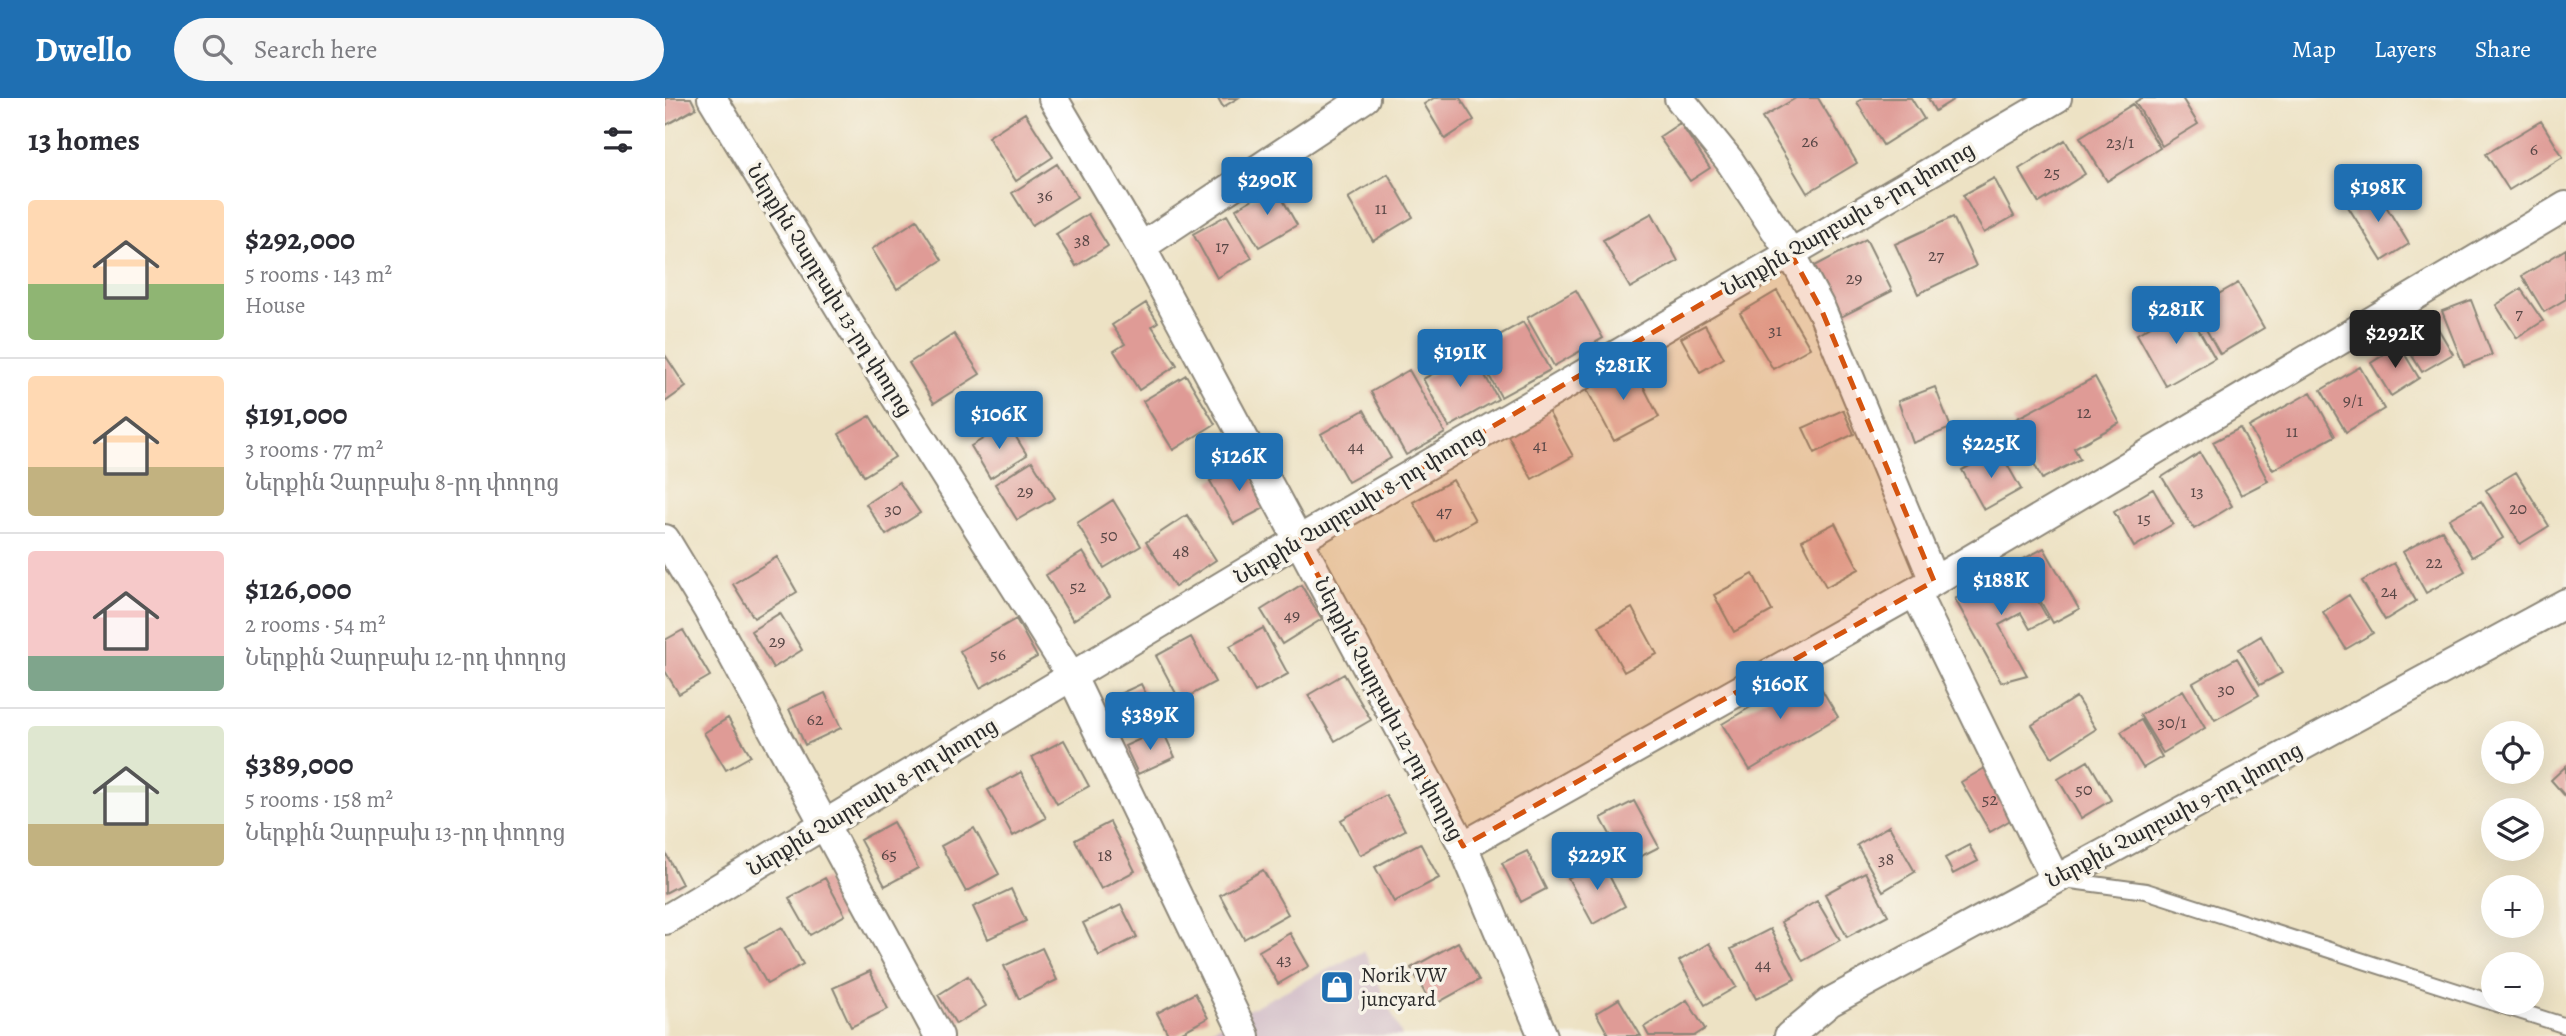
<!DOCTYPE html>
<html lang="en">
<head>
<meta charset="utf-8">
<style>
  :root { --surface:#fff; --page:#f7f7f7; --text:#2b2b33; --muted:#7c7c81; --line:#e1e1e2; --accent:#1f6fb2 }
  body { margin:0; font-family:Alegreya,"Noto Serif Armenian",serif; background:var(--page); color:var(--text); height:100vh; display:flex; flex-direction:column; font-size:26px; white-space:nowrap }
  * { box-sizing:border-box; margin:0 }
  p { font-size:23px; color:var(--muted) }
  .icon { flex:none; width:38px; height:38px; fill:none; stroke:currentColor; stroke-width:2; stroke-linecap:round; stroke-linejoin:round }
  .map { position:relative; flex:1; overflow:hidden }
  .details { display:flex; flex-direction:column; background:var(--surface); width:665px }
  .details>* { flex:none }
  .controls { position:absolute; left:1816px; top:623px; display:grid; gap:14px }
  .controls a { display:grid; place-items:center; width:63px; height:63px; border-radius:50%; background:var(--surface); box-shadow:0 7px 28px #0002; font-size:35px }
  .price { position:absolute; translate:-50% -60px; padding:0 16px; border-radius:7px; background:var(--accent); color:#fff; font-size:23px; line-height:46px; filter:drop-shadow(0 2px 4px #0008) }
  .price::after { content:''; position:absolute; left:50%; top:42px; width:21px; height:16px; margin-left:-10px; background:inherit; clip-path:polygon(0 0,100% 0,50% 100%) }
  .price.active { background:#222; color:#fff }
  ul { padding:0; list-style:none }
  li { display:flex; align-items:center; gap:21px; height:175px; padding:0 28px }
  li+li { border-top:2px solid var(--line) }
  li span { display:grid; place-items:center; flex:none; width:196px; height:140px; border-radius:7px; color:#555 }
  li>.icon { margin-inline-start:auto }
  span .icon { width:84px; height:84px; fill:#fffc; stroke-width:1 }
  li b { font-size:30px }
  h2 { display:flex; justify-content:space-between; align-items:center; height:84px; padding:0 28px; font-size:30px }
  header { display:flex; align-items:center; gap:42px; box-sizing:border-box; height:98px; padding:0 35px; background:var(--accent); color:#fff }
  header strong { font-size:33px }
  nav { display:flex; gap:38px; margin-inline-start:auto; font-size:24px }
  .search { width:490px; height:63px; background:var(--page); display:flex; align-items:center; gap:18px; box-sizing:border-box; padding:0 24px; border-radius:38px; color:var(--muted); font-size:26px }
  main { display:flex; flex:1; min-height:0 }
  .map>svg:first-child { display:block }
</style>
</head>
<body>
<header>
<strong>Dwello</strong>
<div class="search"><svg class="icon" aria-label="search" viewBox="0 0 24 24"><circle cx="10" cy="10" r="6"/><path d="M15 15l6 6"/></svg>Search here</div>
<nav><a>Map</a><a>Layers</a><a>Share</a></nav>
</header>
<main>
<section class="details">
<h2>13 homes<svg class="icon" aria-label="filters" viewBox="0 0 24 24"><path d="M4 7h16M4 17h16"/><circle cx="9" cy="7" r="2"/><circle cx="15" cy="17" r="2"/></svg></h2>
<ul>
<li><span style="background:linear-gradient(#ffd9b3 60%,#8fb573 0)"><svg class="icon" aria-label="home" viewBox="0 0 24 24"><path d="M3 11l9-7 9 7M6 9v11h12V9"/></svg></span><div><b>$292,000</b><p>5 rooms · 143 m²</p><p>House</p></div></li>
<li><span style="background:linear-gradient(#ffd9b3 65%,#c2b280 0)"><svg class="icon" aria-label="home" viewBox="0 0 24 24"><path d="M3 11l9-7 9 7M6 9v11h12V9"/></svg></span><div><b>$191,000</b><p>3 rooms · 77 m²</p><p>Ներքին Չարբախ 8-րդ փողոց</p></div></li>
<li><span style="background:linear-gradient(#f6c9c9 75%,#7fa58c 0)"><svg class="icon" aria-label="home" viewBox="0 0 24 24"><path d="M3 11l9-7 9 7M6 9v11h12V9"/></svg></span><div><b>$126,000</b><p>2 rooms · 54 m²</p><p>Ներքին Չարբախ 12-րդ փողոց</p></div></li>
<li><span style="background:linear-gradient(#dfe7d0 70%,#c2b280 0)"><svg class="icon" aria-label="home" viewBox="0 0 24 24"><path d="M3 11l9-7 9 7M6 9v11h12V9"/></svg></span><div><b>$389,000</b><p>5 rooms · 158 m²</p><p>Ներքին Չարբախ 13-րդ փողոց</p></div></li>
</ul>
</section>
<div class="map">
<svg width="1901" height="938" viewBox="0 0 1901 938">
  <rect width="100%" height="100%" fill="#f7f3e8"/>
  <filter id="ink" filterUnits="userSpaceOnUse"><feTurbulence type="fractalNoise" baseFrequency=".0143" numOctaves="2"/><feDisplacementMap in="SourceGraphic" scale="14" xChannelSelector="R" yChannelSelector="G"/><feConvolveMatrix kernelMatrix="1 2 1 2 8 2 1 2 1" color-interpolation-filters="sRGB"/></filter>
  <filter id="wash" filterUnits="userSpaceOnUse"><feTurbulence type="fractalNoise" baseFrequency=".00686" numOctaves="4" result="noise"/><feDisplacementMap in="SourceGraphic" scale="28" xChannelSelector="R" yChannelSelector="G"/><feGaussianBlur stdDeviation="1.57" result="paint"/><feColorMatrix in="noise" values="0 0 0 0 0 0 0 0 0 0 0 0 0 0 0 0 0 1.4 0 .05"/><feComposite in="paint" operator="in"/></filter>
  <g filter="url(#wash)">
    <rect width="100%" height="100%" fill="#ede2c4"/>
    <path fill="#d2bdc8" d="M699,853L737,938H533L557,925Z"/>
    <g id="blocks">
      <path fill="#df9b96" d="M0,0H26L31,10L1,27Z
        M553,0H573L558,9Z
        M769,0H795L809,22L780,41L759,6Z
        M1131,0H1153L1192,65L1142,95L1097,20Z
        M1199,0H1246L1259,21L1218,47L1192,4Z
        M1263,0H1291L1270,13Z
        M1477,0H1517L1533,26L1497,48L1470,4Z
        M1468,6L1495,50L1442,83L1415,39Z
        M360,15L388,59L351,83L323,39Z
        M1876,23L1898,59L1844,92L1821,56Z
        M1015,25L1045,70L1025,83L994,39Z
        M1400,42L1420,76L1374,105L1354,71Z
        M392,66L412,99L367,127L347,95Z
        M723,76L748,119L708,143L683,100Z
        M1329,80L1349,118L1319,135L1298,97Z
        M610,88L632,127L594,149L571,111Z
        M1710,90L1744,146L1717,163L1682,107Z
        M987,115L1013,163L965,190L938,142Z
        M423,116L443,148L411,168L391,136Z
        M562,117L587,160L552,180L528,136Z
        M1288,119L1311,168L1253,196L1230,146Z
        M252,122L277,162L232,191L207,151Z
        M1201,141L1227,193L1176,219L1150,168Z
        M1901,151V201L1879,214L1857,178Z
        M1573,185L1599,230L1555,256L1529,210Z
        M1856,191L1878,223L1852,240L1831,207Z
        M911,192L938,240L889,268L862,220Z
        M1112,193L1145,250L1108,271L1075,215Z
        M1806,202L1827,257L1799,268L1777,213Z
        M481,205L493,224L487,228L512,267L474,292L449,253L460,246L447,227Z
        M1520,208L1550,260L1501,288L1472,236Z
        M858,224L885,272L836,299L809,251Z
        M1040,227L1059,260L1035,274L1016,240Z
        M1771,227L1788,256L1757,274L1740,246Z
        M289,236L315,276L269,305L244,265Z
        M1734,247L1754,280L1726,298L1706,265Z
        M807,254L833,301L784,329L758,281Z
        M0,257L21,289L0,304Z
        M967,266L994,319L949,343L921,290Z
        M1695,269L1719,311L1681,334L1656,292Z
        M744,272L780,335L741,357L706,294Z
        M521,277L550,326L508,352L478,303Z
        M1430,279L1455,325L1409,350L1415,361L1377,381L1347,323Z
        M1270,289L1286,330L1248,345L1233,303Z
        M1646,294L1670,338L1608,372L1584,329Z
        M699,312L726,360L683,384L656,336Z
        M1178,312L1189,336L1150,355L1138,330Z
        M883,313L908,358L867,381L842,336Z
        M205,318L230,359L199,378L174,336Z
        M343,326L362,357L325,380L306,348Z
        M1575,330L1603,383L1576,397L1548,344Z
        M1334,352L1356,391L1319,412L1297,372Z
        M1535,355L1567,408L1529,431L1497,379Z
        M367,363L390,400L352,422L330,386Z
        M579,364L603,408L569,426L545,383Z
        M1851,374L1884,428L1855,446L1821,392Z
        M788,382L810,422L771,444L748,404Z
        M234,384L255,415L221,437L201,406Z
        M1488,391L1508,426L1469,449L1449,414Z
        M448,402L476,448L439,470L412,425Z
        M1816,403L1838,440L1807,459L1784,421Z
        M522,417L551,462L510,489L481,444Z
        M1170,425L1194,471L1161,489L1137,442Z
        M1777,432L1800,473L1761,495L1738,454Z
        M1379,450L1414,511L1388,525L1353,464Z
        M418,454L445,499L408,522L381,477Z
        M112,459L132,494L89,520L68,486Z
        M1729,465L1751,503L1720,522L1697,483Z
        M1352,466L1383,521L1365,531L1356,515L1334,527L1362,577L1336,584L1290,501Z
        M1088,476L1107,513L1069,534L1049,497Z
        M636,487L657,521L617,546L596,512Z
        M1684,497L1708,535L1681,551L1658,514Z
        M967,510L992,556L959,574L934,528Z
        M115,515L137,552L108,570L86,533Z
        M351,521L372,559L315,590L295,553Z
        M598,530L623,576L590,594L565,548Z
        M18,532L45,578L14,596L0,573V542Z
        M1596,538L1617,575L1595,587L1574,551Z
        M526,539L550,584L515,603L491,558Z
        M1572,560L1594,597L1550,622L1528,585Z
        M1146,573L1173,619L1085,672L1057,626Z
        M679,576L706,622L670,643L643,597Z
        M476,586L490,614L452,632L439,603Z
        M1518,592L1540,630L1498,655L1475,617Z
        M160,595L176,630L140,647L124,611Z
        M1411,599L1431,631L1387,659L1367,627Z
        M63,620L86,658L61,672L39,635Z
        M1476,622L1497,659L1478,670L1456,634Z
        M497,631L510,659L473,676L460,648Z
        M399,642L424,688L392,706L367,659Z
        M1423,663L1446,702L1416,720L1393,681Z
        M1325,667L1354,717L1325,734L1296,684Z
        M1901,668V699L1886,682Z
        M356,674L381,720L348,738L323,692Z
        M721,697L740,732L695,757L676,722Z
        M969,703L994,749L961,766L936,720Z
        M228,724L253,770L220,788L195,742Z
        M445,724L470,773L436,791L410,742Z
        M1224,728L1250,774L1218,793L1192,747Z
        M309,730L334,776L301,794L276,748Z
        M755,745L774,780L729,804L710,769Z
        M1304,747L1313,763L1288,776L1280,760Z
        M862,753L881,791L856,804L837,765Z
        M0,754L17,786L0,795Z
        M936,762L960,808L928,826L903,780Z
        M598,772L623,816L579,841L555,797Z
        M1200,774L1223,817L1182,839L1160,796Z
        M160,780L180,817L145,837L124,800Z
        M346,791L361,823L323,841L308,809Z
        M1152,803L1175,842L1138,863L1116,824Z
        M456,807L472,839L434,858L418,825Z
        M117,829L138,866L102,886L81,849Z
        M1105,831L1130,881L1091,901L1066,851Z
        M625,835L644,868L613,886L594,853Z
        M793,844L814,882L767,908L746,870Z
        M1044,845L1071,889L1040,907L1014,863Z
        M377,850L392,882L354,901L339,868Z
        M205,873L223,911L186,929L168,890Z
        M303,878L321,908L291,926L273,897Z
        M530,895L543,920L510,938H504L492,915Z
        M954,901L976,938H944L931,915Z
        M1022,902L1040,931L1029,938H984L979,929Z"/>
    </g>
  </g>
  <g filter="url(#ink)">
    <use href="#blocks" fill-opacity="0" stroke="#8c8678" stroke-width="2"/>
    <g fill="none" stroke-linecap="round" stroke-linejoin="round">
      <g stroke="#8c8678" stroke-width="18">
        <path id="service" d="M1399,782L1481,793L1829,905
          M1829,905L1901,928"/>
      </g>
      <g stroke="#8c8678" stroke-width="32">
        <path id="minor" d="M47,0L182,222L407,579L580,938
          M388,0L476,149L798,748L878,938
          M1014,0L1064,62L1125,154L1157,213L1269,483
          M476,149L700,0
          M0,441L43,512L274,938
          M1250,494L1390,781
          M798,748L1269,483L1901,108
          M0,822L634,442L1392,0
          M1124,938L1165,904L1901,505"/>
      </g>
      <use href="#service" stroke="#fff" stroke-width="14"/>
      <use href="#minor" stroke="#fff" stroke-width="28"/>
    </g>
  </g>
  <path fill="#d5540f" fill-opacity="0.2" stroke="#d5540f" stroke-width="5" stroke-dasharray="14 9" stroke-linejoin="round" d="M1125,154L1157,213L1269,483L798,748L634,442Z"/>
  <defs>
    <g id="shop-square" transform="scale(1.75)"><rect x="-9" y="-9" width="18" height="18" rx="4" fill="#1f6fb2" stroke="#f7f3e8"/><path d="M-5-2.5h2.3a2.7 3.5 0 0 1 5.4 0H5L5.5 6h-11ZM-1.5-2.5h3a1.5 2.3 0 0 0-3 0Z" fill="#fff"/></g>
  </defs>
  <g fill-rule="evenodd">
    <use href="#shop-square" x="672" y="889"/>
  </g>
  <g text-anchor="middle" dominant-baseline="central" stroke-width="7" stroke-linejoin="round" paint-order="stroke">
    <g font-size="18" fill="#584746">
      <text x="1145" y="43">26</text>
      <text x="1455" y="44">23/1</text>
      <text x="1869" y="51">6</text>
      <text x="1387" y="74">25</text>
      <text x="380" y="97">36</text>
      <text x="716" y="110">11</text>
      <text x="417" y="142">38</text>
      <text x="557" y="148">17</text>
      <text x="1271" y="157">27</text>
      <text x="1189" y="180">29</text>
      <text x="1854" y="215">7</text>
      <text x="1110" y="232">31</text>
      <text x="1688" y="302">9/1</text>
      <text x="1419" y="314">12</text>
      <text x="1627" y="333">11</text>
      <text x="875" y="347">41</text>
      <text x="691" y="348">44</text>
      <text x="360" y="393">29</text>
      <text x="1532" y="393">13</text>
      <text x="1853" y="410">20</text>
      <text x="228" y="411">30</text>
      <text x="779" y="413">47</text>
      <text x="1479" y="420">15</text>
      <text x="444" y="437">50</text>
      <text x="516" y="453">48</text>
      <text x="1769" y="464">22</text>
      <text x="413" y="488">52</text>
      <text x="1724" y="493">24</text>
      <text x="627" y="517">49</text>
      <text x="112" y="543">29</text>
      <text x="333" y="556">56</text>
      <text x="1561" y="591">30</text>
      <text x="150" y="621">62</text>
      <text x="1507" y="624">30/1</text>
      <text x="1419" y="691">50</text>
      <text x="1325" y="701">52</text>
      <text x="224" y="756">65</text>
      <text x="440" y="757">18</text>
      <text x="1221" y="761">38</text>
      <text x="619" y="861">43</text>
      <text x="1098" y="866">44</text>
    </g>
    <g font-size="21" fill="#2b2b2b" stroke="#f7f3e8">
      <text transform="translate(1183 121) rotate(-30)">Ներքին Չարբախ 8-րդ փողոց</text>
      <text transform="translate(165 192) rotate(58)">Ներքին Չարբախ 13-րդ փողոց</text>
      <text transform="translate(694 407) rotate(-31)">Ներքին Չարբախ 8-րդ փողոց</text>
      <text transform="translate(724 611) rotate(62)">Ներքին Չարբախ 12-րդ փողոց</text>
      <text transform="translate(207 699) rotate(-31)">Ներքին Չարբախ 8-րդ փողոց</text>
      <text transform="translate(1509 717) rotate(-28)">Ներքին Չարբախ 9-րդ փողոց</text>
    </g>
    <g font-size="21" fill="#2b2b2b" stroke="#f7f3e8" text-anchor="start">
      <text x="696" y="877">Norik VW<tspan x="696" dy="24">juncyard</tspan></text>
    </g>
  </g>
</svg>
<div class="controls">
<a><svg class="icon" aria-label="locate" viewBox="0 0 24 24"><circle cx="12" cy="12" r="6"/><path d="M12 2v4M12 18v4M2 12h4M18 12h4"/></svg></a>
<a><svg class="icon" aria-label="layers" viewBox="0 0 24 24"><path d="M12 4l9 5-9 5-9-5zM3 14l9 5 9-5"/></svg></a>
<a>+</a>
<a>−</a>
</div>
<b class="price" style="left:602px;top:119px">$290K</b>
<b class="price" style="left:1713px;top:126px">$198K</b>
<b class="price" style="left:1511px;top:248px">$281K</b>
<b class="price active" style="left:1730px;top:272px">$292K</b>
<b class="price" style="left:795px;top:291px">$191K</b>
<b class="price" style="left:958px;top:304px">$281K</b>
<b class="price" style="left:334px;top:353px">$106K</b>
<b class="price" style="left:1326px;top:382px">$225K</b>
<b class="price" style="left:574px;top:395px">$126K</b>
<b class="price" style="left:1336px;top:519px">$188K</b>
<b class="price" style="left:1115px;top:623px">$160K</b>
<b class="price" style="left:485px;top:654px">$389K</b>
<b class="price" style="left:932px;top:794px">$229K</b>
</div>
</main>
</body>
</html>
